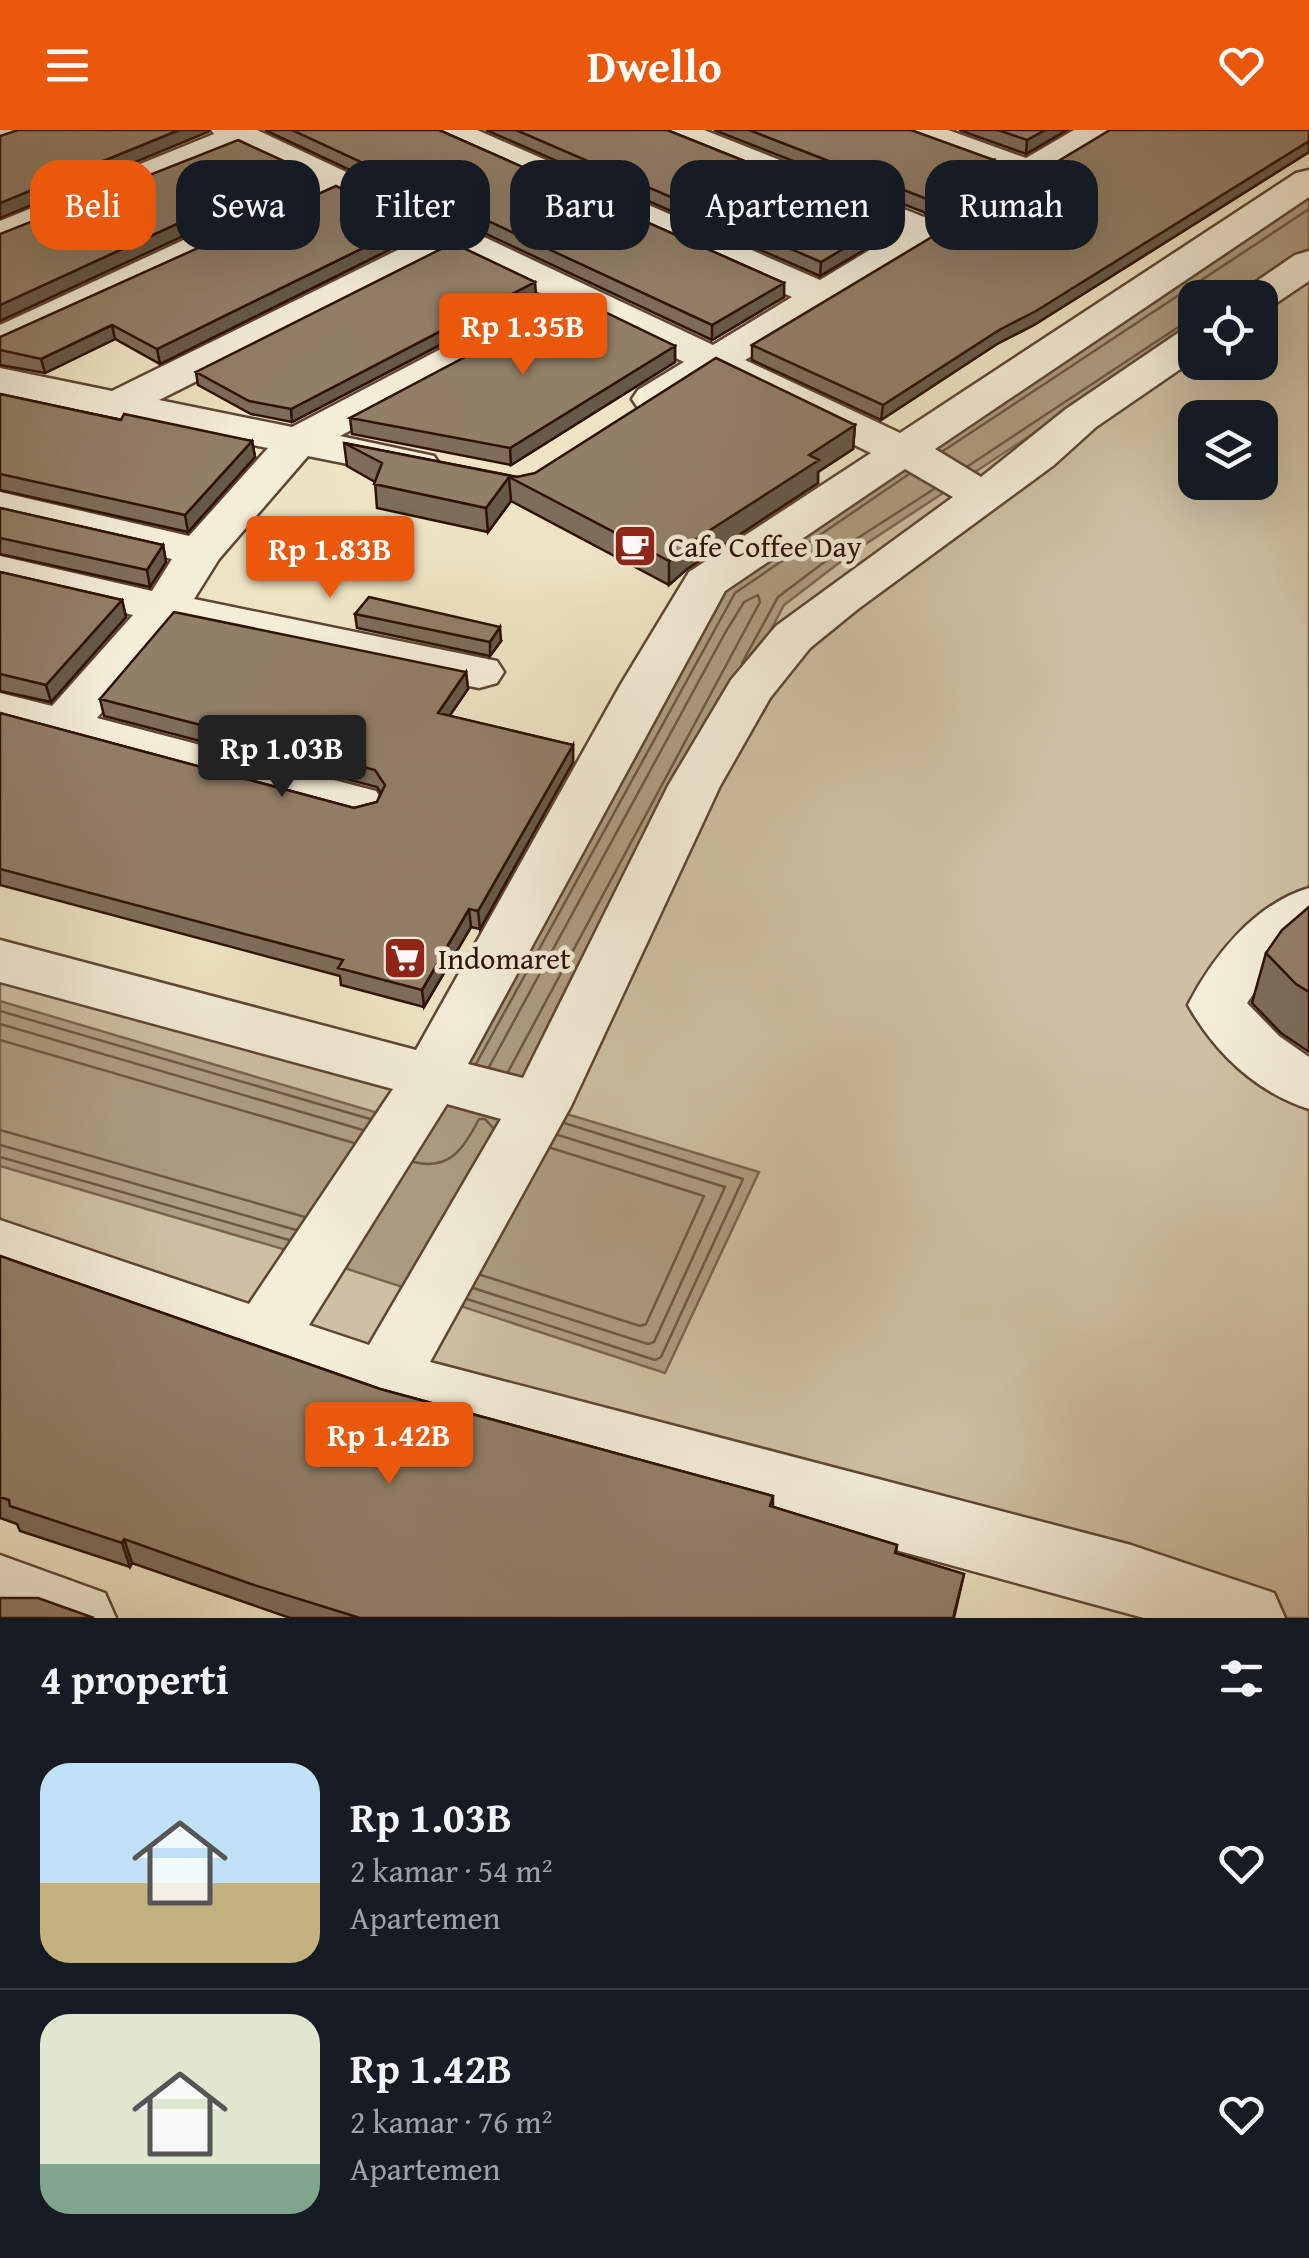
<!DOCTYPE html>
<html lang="id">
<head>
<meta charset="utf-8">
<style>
  :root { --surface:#171b24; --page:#242831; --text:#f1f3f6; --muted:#9ea1a6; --line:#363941; --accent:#ea580c }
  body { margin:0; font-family:"Gentium Book Plus",serif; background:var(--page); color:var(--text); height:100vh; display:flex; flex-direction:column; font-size:38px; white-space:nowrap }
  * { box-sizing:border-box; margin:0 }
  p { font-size:32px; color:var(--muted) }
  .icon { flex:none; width:55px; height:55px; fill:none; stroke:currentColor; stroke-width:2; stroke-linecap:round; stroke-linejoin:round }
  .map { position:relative; height:1488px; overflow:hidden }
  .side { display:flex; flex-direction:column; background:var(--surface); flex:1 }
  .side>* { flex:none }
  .hud { position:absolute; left:30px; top:30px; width:1250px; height:90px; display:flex; gap:20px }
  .controls { position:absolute; left:1178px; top:150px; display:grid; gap:20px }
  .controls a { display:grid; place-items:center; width:100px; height:100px; border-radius:20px; background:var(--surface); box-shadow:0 10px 40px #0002; font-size:50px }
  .price { position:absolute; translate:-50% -85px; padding:0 22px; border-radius:10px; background:var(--accent); color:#fff; font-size:32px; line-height:65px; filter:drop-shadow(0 2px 5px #0008) }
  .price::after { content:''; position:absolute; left:50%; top:60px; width:30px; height:22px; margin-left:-15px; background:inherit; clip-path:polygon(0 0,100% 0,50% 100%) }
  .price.on { background:#222; color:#fff }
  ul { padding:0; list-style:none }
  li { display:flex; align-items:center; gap:30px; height:250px; padding:0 40px }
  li+li { border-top:2px solid var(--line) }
  li span { display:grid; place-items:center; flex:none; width:280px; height:200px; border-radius:30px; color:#555 }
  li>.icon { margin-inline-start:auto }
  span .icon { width:120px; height:120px; fill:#fffc; stroke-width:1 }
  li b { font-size:42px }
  h2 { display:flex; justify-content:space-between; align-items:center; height:120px; padding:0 40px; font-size:42px }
  .chip { padding:0 35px; border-radius:30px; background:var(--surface); box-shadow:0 10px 40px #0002; font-size:35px; line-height:90px }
  .chip.on { background:var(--accent); color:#fff }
  header { display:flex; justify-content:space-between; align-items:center; height:130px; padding:0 40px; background:var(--accent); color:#fff; font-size:45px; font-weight:700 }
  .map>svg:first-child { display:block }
</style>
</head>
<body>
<header><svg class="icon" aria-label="menu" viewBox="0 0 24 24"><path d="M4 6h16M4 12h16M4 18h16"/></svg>Dwello<svg class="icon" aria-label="heart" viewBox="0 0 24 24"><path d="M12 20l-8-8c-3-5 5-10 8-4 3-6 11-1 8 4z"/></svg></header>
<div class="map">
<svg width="1309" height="1488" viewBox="0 0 1309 1488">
  <rect width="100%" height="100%" fill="#eee4c3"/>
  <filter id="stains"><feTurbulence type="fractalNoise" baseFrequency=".002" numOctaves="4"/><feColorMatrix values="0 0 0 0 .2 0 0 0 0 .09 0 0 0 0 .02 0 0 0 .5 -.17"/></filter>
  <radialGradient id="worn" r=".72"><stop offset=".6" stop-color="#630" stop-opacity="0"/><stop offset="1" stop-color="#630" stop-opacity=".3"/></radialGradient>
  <path fill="#cec0a3" stroke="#7e6954" stroke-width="2.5" fill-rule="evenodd" d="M1309,51V778L1228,851L1309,956V1488H1178L0,1117V831L430,948L646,554ZM1195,168H1260V232H1195ZM1195,288H1260V352H1195Z"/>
  <path fill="#ad9d82" stroke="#7b6550" stroke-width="2.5" d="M1309,67V120L1239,167L1195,168V197L852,423L784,475L565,888L540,976L759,1042L665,1243L317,1129L0,1036V871L432,999L727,456Z"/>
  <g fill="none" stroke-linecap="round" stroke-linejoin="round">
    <path stroke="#6e5843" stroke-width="2.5" d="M943,321L1309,79
      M968,336L1186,192L1195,190
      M742,533L778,467L847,415L934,359
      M0,881L370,989
      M0,894L363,1000
      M0,910L354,1013
      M476,934L735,463L909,344
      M489,937L725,503L744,472L758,465L760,472L508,942
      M0,1000L305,1087
      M0,1015L296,1100
      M0,1027L289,1110
      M414,1032C450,1041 464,1018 479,989H485L493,998
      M481,1145L640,1196L646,1194L704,1066L551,1018
      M473,1158L648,1214L654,1212L725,1057L558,1005
      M467,1169L655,1230L661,1227L743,1049L564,993"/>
    <g stroke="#5f4634" stroke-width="5">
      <path id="minor" d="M0,0H34L28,7L0,18Z
        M211,0H257L713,215L792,167L435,7L429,0H477L820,150L898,103L661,7L655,0H704L924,87L1000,43L903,7L897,0H948L1026,28L1074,0H1117L1111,7L745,230L900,303L1296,43L1309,40V67L935,319L981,347L1066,279L1181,201L1195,198V229L1096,297L1054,335L858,479L810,518L770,568L720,656L571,976L430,1232L1131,1415L1274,1463L1285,1488H1144L385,1280L0,1144V1090L249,1174L393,959L0,852V810L416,920L621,554L689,442L871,323L716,248C691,263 668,285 638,278L632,269L638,260L684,232L576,180L340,306L434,326L440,335L434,344L418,348L308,326L219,429L194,469L497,531L504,542L497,553L479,558L176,495L97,588L376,661L384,674L376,687L357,692L0,595V563L52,576L133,485L0,454V426L152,461L172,429L0,390V362L189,406L268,318L0,264V238L112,261L424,107L338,66L0,222V195L309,52L240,19L0,115V91L214,4ZM454,122L544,165L292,297L159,270ZM905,339L953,367L776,496L731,550L668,656L523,948L468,934L725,461ZM447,974L501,989L369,1215L309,1195Z
        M1309,121V151L1272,176L1260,179V168H1239L1244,160L1295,125Z
        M1309,758V808L1265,847L1247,873L1279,906L1309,927V979C1256,962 1215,923 1188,875C1213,826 1255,774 1309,758Z
        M0,1425L105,1463L116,1488H0Z"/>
    </g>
    <use href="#minor" fill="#f4edd8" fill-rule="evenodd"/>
  </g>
  <path fill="#7e6d59" stroke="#2f1204" stroke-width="2.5" d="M265,0H439L784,153V167L712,210Z
    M486,0H667L892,90L891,104L820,146Z
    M714,0H911L992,44L926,83Z
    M959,0H1067L1026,24Z
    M1309,0V22L1034,195L997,214L881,290L752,230V215Z
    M415,107L160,234L115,209L45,243L0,235V207Z
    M536,165L292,292L251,284L198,255L196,242Z
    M675,216V232L511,335L352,304L350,288Z
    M0,264L121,290L252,311L255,327L188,402L0,360Z
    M855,295L853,319L818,342V353L687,439L669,455L511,371L488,402L377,378L375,352L347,336L344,313L517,347Z
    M0,378L163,415L166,432L150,457L0,424Z
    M0,442L122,470L126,487L51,572L0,561Z
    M355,484L501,511L490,526L357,498Z
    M466,542L468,559L449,586L573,615V632L480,799L471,797L424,877L341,855L340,846L0,755V583L354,678L377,672L381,663L377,657L104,586L100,569Z
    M1309,777V922L1281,903L1252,873L1266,823Z
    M0,1126L380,1259L773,1366V1377L897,1415L896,1423L964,1444L954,1488H290L132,1433L130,1437L20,1401L17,1394L0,1388Z"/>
  <path fill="#665948" stroke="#2f1204" stroke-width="2.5" d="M179,0H209L208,2L0,88V73Z
    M1045,0H1067L1026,24L1027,10Z
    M1309,11V22L1034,195L997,214L881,290L883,275L999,200Z
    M994,30L992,44L926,83L927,69Z
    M299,38L300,52L0,191V175Z
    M892,90L891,104L820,146L821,132Z
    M414,93L415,107L160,234L157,219Z
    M535,152L536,165L292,292L291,279Z
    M784,153V167L712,210V195Z
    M112,195L115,209L45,243L41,229Z
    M675,216V232L511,335L510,318Z
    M855,295L853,319L818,342V353L687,439L669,455V431L687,415L809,325Z
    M252,311L255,327L188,402L185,385Z
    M509,347L511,371L488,402L486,378Z
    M163,415L166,432L150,457L147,440Z
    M122,470L126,487L51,572L46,555Z
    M500,497L501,511L490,526V512Z
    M466,542L468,559L440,600L438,583Z
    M573,615V632L480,799L478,781Z
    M469,779L471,797L424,877L422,860Z
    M124,1409L132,1433L130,1437L122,1413Z"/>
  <path fill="#927f67" stroke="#2f1204" stroke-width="2.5" d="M18,0H179L0,73V6Z
    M292,0H439L784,153L712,195Z
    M516,0H667L892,90L821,132Z
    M749,0H911L994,30L927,69Z
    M998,0H1045L1027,10Z
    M1110,0H1309V11L1036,181L999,200L883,275L752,215Z
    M238,10L299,38L0,175V104Z
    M336,56L414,93L157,219L112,195L41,229L0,220V207Z
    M453,113L535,152L291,279L249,271L196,242Z
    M576,168L675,216L510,318L350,288Z
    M716,228L855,295L809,325L819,330L687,415L669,431L509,347L486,378L374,354L382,333L344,313L517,347L535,343Z
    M0,264L121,290L124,284L252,311L185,385L0,344Z
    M0,378L163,415L147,440L0,408Z
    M0,442L122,470L46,555L0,544Z
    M369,467L500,497L490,512L355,484Z
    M174,482L466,542L438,583L573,615L478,781L469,779L422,860L338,838L343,830L0,739V583L354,678L377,672L385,655L375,640L100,569Z
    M1309,777V862L1296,854L1266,823L1282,800Z
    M0,1126L380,1259L773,1366L770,1376L897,1415L895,1423L964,1444L953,1488H360L251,1454L124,1409L122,1413L10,1376L9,1370L0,1367Z
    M0,1468H38L94,1488H0Z"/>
  <defs>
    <g id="cafe-square" transform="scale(2.25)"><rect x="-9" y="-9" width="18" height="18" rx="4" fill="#8f2418" stroke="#f4edd8"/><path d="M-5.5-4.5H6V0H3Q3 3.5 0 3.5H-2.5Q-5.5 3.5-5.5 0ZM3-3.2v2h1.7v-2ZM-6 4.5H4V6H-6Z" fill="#fff"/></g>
    <g id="supermarket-square" transform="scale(2.25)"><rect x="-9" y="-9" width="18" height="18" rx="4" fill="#8f2418" stroke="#f4edd8"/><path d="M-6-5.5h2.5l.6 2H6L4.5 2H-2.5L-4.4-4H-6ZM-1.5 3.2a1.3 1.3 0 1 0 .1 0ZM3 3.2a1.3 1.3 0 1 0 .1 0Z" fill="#fff"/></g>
  </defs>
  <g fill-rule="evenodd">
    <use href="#cafe-square" x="635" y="416"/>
    <use href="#supermarket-square" x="405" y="828"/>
  </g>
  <g text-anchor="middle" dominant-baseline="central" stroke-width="9" stroke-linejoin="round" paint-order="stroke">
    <g font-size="30" fill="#2f1204" stroke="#f4edd8" text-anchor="start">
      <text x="668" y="416">Cafe Coffee Day</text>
      <text x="438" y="828">Indomaret</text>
    </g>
  </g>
  <rect width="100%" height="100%" filter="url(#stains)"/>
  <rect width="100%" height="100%" fill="url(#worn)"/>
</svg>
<div class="controls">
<a><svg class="icon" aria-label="locate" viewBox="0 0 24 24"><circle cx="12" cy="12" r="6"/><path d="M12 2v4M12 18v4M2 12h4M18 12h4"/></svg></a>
<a><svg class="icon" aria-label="layers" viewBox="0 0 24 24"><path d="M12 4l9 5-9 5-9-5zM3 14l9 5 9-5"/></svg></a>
</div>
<b class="price" style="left:523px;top:248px">Rp 1.35B</b>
<b class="price" style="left:330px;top:471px">Rp 1.83B</b>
<b class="price on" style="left:282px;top:670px">Rp 1.03B</b>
<b class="price" style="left:389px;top:1357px">Rp 1.42B</b>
<div class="hud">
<a class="chip on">Beli</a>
<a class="chip">Sewa</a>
<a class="chip">Filter</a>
<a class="chip">Baru</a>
<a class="chip">Apartemen</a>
<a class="chip">Rumah</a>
</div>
</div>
<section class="side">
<h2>4 properti<svg class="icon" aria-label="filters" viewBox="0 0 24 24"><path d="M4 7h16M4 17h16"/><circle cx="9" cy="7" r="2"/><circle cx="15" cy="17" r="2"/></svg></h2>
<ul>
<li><span style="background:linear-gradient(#bfe0f5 60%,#c2b280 0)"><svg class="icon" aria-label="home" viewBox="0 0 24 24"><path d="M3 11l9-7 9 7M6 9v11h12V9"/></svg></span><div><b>Rp 1.03B</b><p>2 kamar · 54 m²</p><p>Apartemen</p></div><svg class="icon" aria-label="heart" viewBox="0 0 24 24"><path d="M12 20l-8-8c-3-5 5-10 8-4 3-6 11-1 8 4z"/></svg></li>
<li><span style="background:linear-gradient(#dfe7d0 75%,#7fa58c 0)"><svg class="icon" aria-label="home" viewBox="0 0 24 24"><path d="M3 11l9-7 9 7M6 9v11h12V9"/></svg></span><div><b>Rp 1.42B</b><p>2 kamar · 76 m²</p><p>Apartemen</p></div><svg class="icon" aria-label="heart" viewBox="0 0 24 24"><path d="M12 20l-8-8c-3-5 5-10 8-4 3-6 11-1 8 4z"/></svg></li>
</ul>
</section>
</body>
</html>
